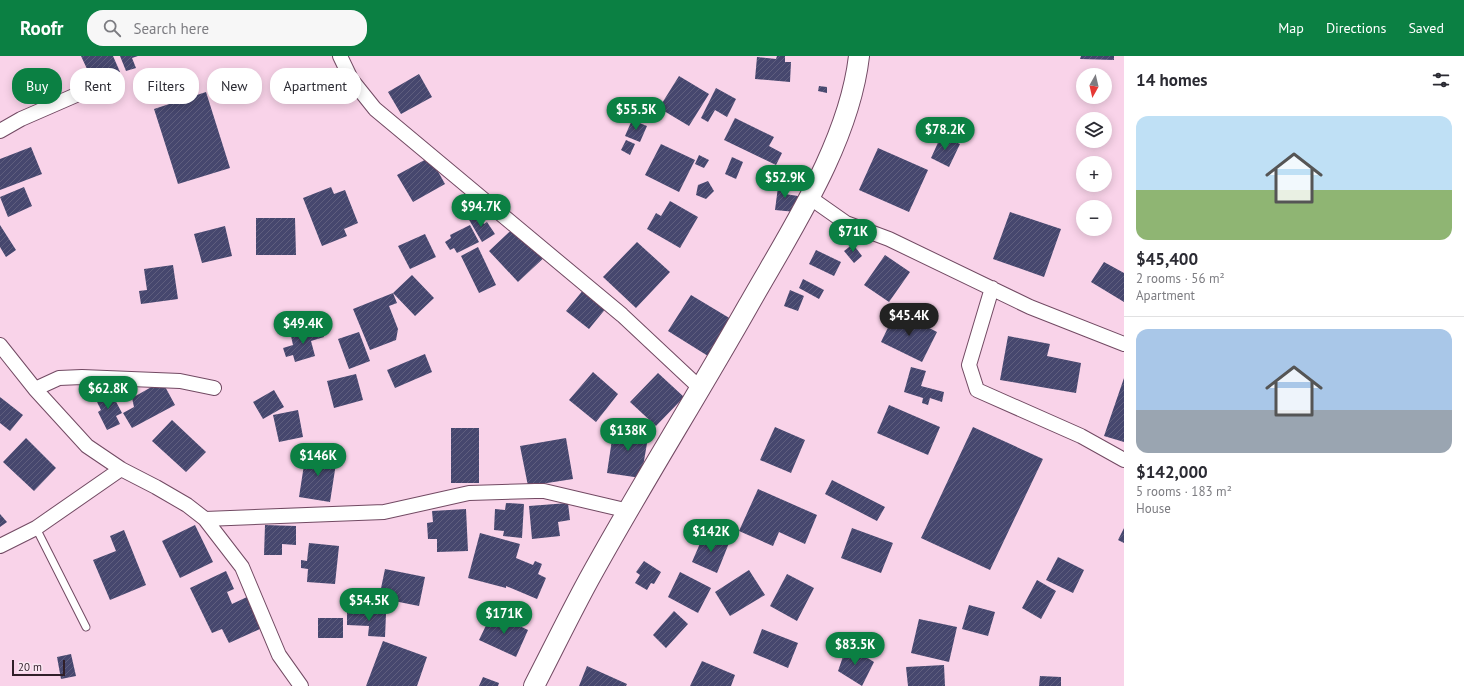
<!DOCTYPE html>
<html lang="en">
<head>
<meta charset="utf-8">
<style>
  :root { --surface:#fff; --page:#f7f7f7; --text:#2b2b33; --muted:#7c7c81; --line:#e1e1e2; --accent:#0b8043 }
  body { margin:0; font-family:"PT Sans",sans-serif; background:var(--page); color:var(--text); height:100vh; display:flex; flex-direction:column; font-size:15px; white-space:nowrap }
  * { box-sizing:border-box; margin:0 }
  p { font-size:13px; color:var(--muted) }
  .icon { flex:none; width:22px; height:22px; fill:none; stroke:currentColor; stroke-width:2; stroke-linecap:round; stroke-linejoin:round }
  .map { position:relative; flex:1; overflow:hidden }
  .side { display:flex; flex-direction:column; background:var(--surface); width:340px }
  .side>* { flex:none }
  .hud { position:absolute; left:12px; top:12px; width:380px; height:36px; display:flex; gap:8px }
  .needle { width:26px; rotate:188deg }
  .fabs { position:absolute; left:1076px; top:12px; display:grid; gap:8px }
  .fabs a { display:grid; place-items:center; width:36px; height:36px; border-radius:50%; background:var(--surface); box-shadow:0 2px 10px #0003; font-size:20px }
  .scale { position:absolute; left:12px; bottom:10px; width:53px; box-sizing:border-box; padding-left:4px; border:2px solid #301f29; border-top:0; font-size:11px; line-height:14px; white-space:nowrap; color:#301f29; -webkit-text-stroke:3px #fae6f2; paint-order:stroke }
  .price { position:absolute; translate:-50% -34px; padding:0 9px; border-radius:14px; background:var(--accent); color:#fff; font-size:13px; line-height:26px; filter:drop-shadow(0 1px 2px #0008) }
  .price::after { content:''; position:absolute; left:50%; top:24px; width:12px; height:9px; margin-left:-6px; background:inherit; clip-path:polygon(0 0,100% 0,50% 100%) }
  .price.selected { background:#222; color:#fff }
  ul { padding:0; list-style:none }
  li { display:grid; align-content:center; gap:8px; height:212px; padding:0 12px }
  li+li { border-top:1px solid var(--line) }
  li span { display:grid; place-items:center; height:124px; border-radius:12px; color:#555 }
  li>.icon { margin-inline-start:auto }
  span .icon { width:72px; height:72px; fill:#fffc; stroke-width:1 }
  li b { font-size:17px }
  h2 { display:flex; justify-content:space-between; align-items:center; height:48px; padding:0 12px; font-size:17px }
  .tag { padding:0 14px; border-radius:16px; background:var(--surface); box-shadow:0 2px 10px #0003; font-size:14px; line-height:36px }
  .tag.selected { background:var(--accent); color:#fff }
  header { display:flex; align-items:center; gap:24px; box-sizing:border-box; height:56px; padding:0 20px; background:var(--accent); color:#fff }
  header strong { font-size:19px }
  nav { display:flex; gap:22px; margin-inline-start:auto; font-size:14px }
  .search { width:280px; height:36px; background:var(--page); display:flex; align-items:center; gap:10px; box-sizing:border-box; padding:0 14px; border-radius:16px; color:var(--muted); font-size:15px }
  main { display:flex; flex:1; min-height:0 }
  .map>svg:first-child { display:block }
</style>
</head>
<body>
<header>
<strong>Roofr</strong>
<div class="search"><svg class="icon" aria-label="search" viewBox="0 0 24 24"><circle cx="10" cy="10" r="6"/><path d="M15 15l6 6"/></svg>Search here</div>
<nav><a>Map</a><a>Directions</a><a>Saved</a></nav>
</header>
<main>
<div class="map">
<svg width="1124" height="630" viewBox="0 0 1124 630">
  <defs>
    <pattern id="building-hatch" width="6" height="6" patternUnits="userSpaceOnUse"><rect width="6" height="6" fill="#46476e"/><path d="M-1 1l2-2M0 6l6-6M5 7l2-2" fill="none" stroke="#5f5e7e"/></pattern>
  </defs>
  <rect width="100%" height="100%" fill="#f9d3e9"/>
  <path fill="url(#building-hatch)" d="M81,0H113L120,16L94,28Z
    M120,0H138L132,2L136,12L126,15Z
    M777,0H785V6H791L790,26L755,23L757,1L776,3Z
    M1081,0H1114V4L1080,3Z
    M419,18L432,41L401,58L388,36Z
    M679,20L709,38L689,70L659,52Z
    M819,30L827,31V37L818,35Z
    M716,32L736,43L727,61L715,54L708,66L701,62Z
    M206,36L230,112L178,128L154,53Z
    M735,62L774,81L769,90L782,97L776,109L724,84Z
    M632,64L647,70L640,86L625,80Z
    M941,80L960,88L949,111L931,102Z
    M626,84L635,88L630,99L621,94Z
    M661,88L695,104L679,136L645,119Z
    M31,91L42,118L0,134V103Z
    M878,92L928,114L909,156L859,134Z
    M699,99L709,104L704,112L695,108Z
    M430,101L445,128L413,146L397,119Z
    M732,101L743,106L736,123L725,118Z
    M779,123L786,124L785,138L798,140L796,156L775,154Z
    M708,125L714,135L706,143L696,139L698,129Z
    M24,131L32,150L8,161L0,141Z
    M331,131L334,138L345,134L358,167L344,173L347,180L322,190L303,142Z
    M670,145L698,161L680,192L647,173L656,157L661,160Z
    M1010,156L1061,173L1044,221L993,203Z
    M477,157L484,168L487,166L495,178L482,186L468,162Z
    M256,162H295L296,199H256Z
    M520,166L549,197L518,226L489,195Z
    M0,169L16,194L6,201L0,191Z
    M470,169L479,186L457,197L454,192L450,194L445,186L451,182L450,179Z
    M225,170L232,200L202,207L194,178Z
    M425,178L436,201L410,213L398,190Z
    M637,186L670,216L636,252L603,221Z
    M853,188L862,200L854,207L844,195Z
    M478,191L496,229L479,237L461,200Z
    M816,194L841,206L834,220L809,208Z
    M885,199L910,216L889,246L864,229Z
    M1104,206L1124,217V246L1091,226Z
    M173,209L178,243L141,248L139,235L147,234L144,213Z
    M412,219L434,242L415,260L393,237Z
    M803,223L824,234L819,243L799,232Z
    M584,233L607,251L589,273L566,255Z
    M790,234L804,240L798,255L784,250Z
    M393,237L397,247L389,250L398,273L396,284L370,294L353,253Z
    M691,239L731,263L708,300L668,275Z
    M896,255L937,276L922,306L881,286Z
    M321,271L324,281L311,285L315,300L295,306L293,299L286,301L283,292L293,289L291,280Z
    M359,276L370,305L349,313L338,283Z
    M1008,280L1050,288L1047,300L1081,307L1076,337L1000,324Z
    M425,298L432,316L395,332L387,314Z
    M911,311L926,315L921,330L944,336L942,346L930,342L928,349L922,347L923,342L904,336Z
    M593,316L618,338L596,366L569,344Z
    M658,317L684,341L656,370L630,346Z
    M356,318L363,344L334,352L327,325Z
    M1124,322V386L1104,380Z
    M162,325L175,349L132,372L123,357L134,351L132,342Z
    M274,334L284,351L263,363L253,346Z
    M103,335L107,343L113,340L122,357L116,360L120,368L107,374L98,356L101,354L94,340Z
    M0,341L23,359L10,375L0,367Z
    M889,349L940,371L928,399L877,377Z
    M298,354L303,381L279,386L273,359Z
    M172,364L206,396L186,416L152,385Z
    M614,370L649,376L641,422L607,417Z
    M775,371L805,384L791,417L760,404Z
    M973,371L1043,403L990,514L921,482Z
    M451,372H479V427H451Z
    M26,382L56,412L34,435L3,406Z
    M566,382L573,423L528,430L520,390Z
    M306,396L337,401L330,446L299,441Z
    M832,424L885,451L877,465L825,438Z
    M758,433L817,459L805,488L779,476L773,490L739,475Z
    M506,447L524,448L522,482L503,480L504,475L494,474L495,453L505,454Z
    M568,447L570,464L558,466L560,480L532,483L529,450Z
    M466,453L468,495L437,496V483H428L427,467L433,466L432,455Z
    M0,458L7,466L0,471Z
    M195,469L213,506L180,522L162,485Z
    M265,469L296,470V489L282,488V499H264Z
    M852,472L893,487L881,517L841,502Z
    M1124,472V487L1118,484Z
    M124,474L146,529L110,544L93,504L116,495L110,480Z
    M480,477L520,488L516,502L533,509L535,505L542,508L538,518L546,522L537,543L506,530V532L468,522Z
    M704,478L729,487L717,517L692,506Z
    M309,487L339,490L335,528L307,526L308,513L301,512V504L307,505Z
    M1058,501L1084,514L1073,537L1046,524Z
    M644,505L661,516L654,528L651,527L647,534L635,527L640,519L636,516Z
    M385,513L425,521L419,550L379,542Z
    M749,514L765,539L730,560L715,536Z
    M226,515L234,533L227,536L232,548L247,541L262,572L229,587L222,573L212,577L190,532Z
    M680,516L711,532L698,557L668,541Z
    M787,518L814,532L797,565L770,550Z
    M1037,524L1056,535L1041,563L1022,552Z
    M969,549L995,556L988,580L962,573Z
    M674,555L688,568L666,592L653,579Z
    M347,556L386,558L385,581L368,580L369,570L347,569Z
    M492,557L528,574L516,601L479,584Z
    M318,562H343V582H318Z
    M919,563L957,571L949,606L911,597Z
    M762,573L798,587L788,612L753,597Z
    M383,585L427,601L417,630H366Z
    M847,589L874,606L862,630L838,615Z
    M71,598L76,620L61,623L57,601Z
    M702,605L735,619L731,630H690Z
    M944,609L945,630H908L906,611Z
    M587,610L627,628L626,630H579Z
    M1040,620L1061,621V630H1039Z
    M483,621L499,627L498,630H479Z"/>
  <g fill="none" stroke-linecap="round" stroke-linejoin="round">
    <g stroke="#724a63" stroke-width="9">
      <path id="lane" d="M36,472L86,571"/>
    </g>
    <g stroke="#724a63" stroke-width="16">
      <path id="street" d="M340,0L351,23L375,53L622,259L701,333
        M0,75L21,63L83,36
        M809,141L846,167L889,183L1030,251L1124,288
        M992,232L969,309L977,334L1081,380L1124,404
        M0,289L35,333L87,390L121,413L156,431L187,449L205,463L242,511L279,599L301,630
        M35,333L59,322L82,321L180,325L214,332
        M205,463L384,456L469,437L535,435H544L629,455
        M0,490L36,472L121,413"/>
    </g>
    <g stroke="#724a63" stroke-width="22">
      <path id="secondary" d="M534,630C552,595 569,560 588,525C639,432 696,342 748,250C791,174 849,87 859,0"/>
    </g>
    <use href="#lane" stroke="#fff" stroke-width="7"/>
    <use href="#street" stroke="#fff" stroke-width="14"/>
    <use href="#secondary" stroke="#fff" stroke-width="20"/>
  </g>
</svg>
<div class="fabs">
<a><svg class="needle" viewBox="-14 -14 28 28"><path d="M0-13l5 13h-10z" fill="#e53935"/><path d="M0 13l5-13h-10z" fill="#7c7c81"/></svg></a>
<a><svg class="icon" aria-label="layers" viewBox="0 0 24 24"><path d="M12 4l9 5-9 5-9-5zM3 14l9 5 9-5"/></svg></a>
<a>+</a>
<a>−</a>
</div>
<div class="scale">20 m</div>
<b class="price" style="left:636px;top:75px">$55.5K</b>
<b class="price" style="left:945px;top:95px">$78.2K</b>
<b class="price" style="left:785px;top:143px">$52.9K</b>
<b class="price" style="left:481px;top:172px">$94.7K</b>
<b class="price" style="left:853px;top:197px">$71K</b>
<b class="price selected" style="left:909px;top:281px">$45.4K</b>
<b class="price" style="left:303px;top:289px">$49.4K</b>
<b class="price" style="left:108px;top:354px">$62.8K</b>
<b class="price" style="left:628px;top:396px">$138K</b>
<b class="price" style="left:318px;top:421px">$146K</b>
<b class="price" style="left:711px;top:497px">$142K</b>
<b class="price" style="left:369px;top:566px">$54.5K</b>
<b class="price" style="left:504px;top:579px">$171K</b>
<b class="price" style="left:855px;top:610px">$83.5K</b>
<div class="hud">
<a class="tag selected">Buy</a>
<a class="tag">Rent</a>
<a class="tag">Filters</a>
<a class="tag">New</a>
<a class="tag">Apartment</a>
</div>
</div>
<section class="side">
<h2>14 homes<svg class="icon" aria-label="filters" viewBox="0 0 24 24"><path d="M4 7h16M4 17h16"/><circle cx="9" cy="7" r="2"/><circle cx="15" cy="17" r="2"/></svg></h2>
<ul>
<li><span style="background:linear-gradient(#bfe0f5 60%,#8fb573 0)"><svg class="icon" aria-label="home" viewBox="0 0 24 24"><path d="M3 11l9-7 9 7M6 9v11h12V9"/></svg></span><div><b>$45,400</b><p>2 rooms · 56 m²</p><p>Apartment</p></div></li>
<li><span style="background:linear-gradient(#a9c7e8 65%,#9aa5b1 0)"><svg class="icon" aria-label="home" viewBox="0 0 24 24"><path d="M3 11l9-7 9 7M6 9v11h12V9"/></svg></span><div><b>$142,000</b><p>5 rooms · 183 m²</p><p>House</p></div></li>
</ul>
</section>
</main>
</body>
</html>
